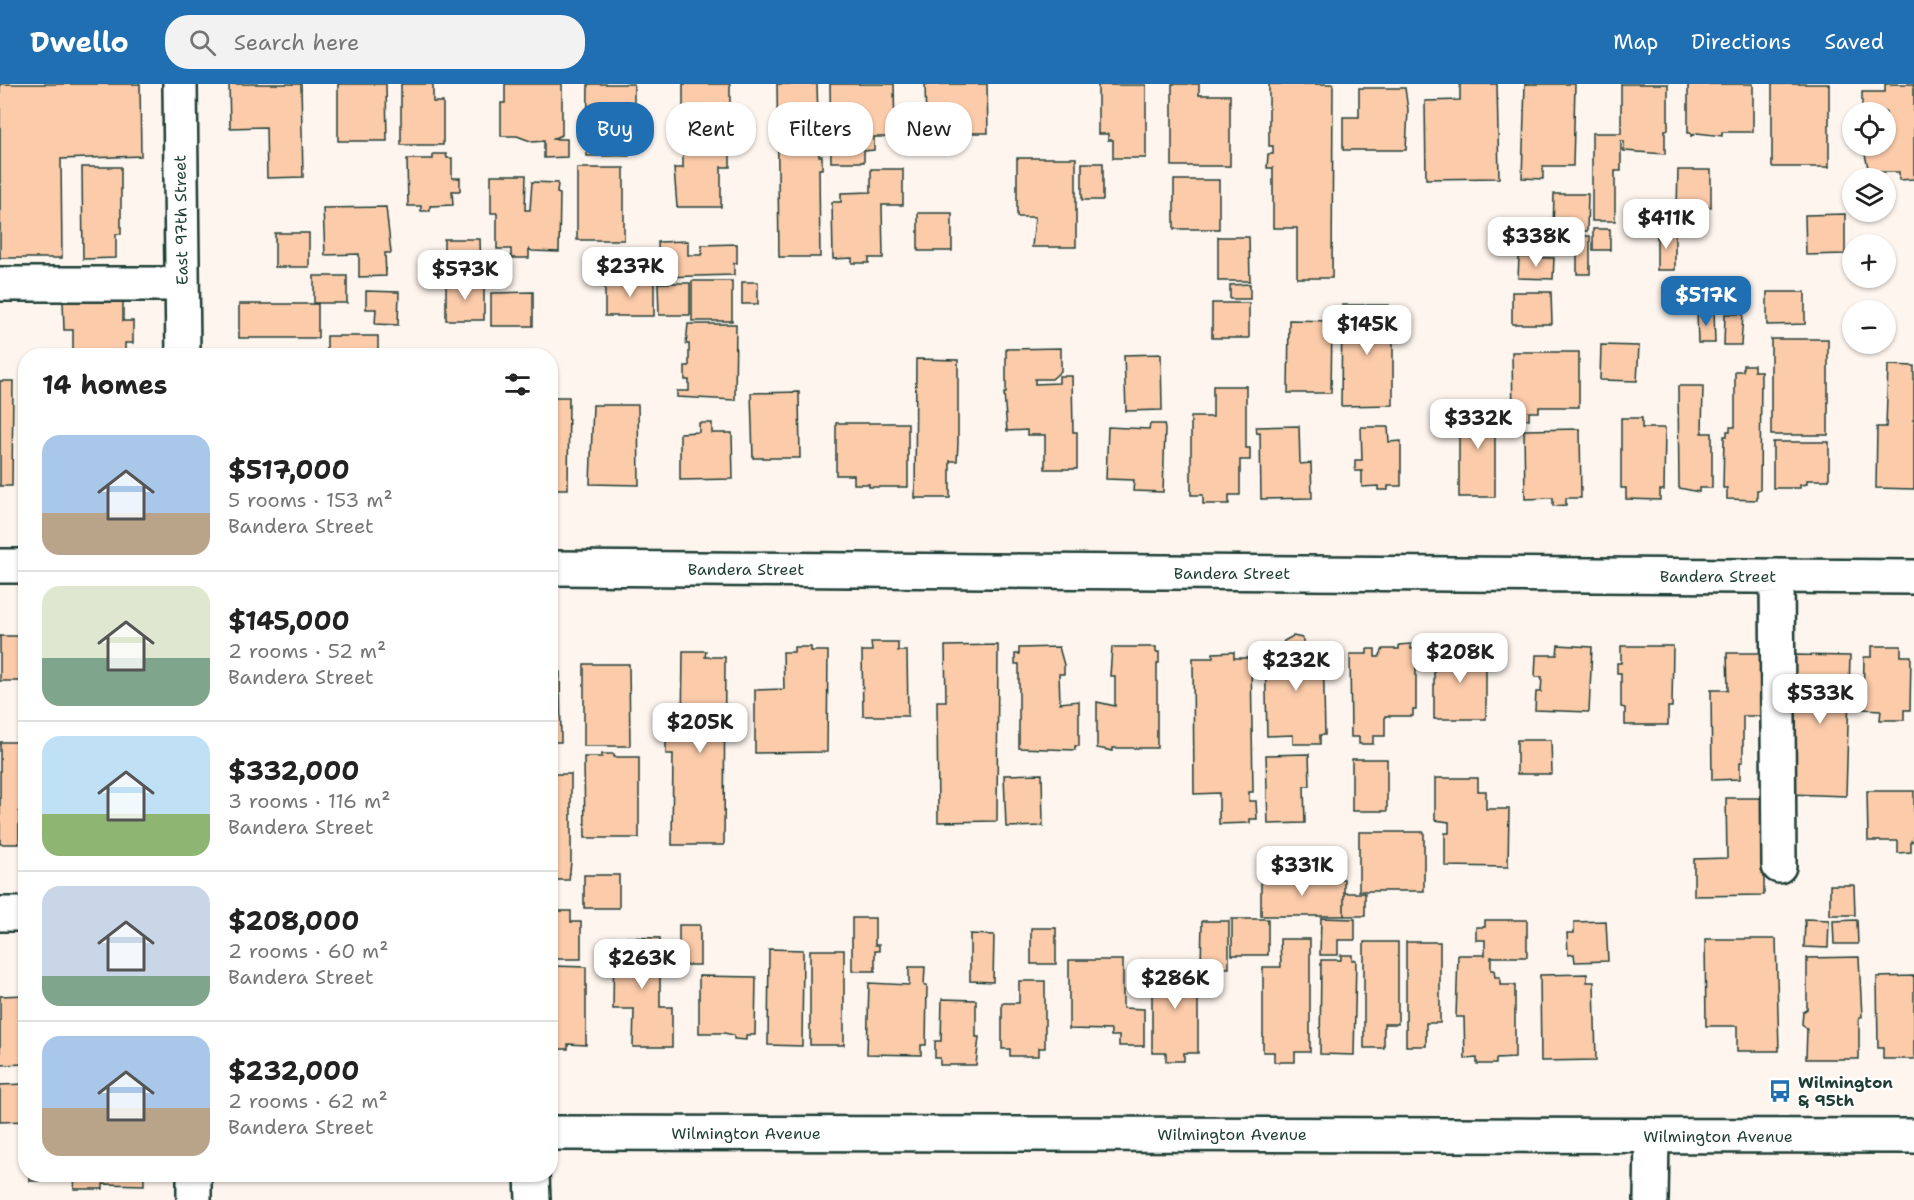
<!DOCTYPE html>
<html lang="en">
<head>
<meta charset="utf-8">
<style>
  :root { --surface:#fff; --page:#f2f2f2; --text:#222; --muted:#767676; --line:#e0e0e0; --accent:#1f6fb2 }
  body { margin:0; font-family:"Shantell Sans",sans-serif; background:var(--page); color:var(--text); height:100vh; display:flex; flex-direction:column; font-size:22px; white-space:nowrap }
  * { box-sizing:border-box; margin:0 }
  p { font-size:20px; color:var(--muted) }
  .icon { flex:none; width:33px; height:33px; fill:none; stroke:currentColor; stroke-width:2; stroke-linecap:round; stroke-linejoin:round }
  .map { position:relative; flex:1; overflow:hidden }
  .drawer { position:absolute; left:18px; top:264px; width:540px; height:834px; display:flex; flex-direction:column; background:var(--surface); border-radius:24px; box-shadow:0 2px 4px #0004 }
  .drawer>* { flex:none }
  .hud { position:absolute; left:576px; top:18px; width:570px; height:54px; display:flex; gap:12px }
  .fabs { position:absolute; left:1842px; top:18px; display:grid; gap:12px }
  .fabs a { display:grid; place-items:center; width:54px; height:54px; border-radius:50%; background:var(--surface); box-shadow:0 2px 4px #0004; font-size:30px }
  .price { position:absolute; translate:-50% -51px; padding:0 14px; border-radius:12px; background:#fff; color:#222; font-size:20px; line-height:39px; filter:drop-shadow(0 2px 3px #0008) }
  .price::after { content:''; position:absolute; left:50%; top:36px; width:18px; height:14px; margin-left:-9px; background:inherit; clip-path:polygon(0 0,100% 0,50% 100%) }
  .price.selected { background:var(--accent); color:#fff }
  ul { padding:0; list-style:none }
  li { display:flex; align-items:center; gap:18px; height:150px; padding:0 24px }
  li+li { border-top:2px solid var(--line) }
  li span { display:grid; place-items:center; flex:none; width:168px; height:120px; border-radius:18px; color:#555 }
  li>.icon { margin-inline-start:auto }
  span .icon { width:72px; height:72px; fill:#fffc; stroke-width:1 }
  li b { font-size:26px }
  h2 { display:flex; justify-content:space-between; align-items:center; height:72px; padding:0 24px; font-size:26px }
  .tag { padding:0 21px; border-radius:24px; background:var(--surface); box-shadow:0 2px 4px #0004; font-size:21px; line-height:54px }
  .tag.selected { background:var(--accent); color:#fff }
  header { display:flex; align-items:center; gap:36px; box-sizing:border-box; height:84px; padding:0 30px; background:var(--accent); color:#fff }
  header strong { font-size:28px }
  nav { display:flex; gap:33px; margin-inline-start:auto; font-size:21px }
  .search { width:420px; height:54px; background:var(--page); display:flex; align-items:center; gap:15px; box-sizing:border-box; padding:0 21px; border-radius:24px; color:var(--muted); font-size:22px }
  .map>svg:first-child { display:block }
</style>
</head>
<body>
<header>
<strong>Dwello</strong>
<div class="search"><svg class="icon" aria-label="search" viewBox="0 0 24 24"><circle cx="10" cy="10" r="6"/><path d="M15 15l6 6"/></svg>Search here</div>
<nav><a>Map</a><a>Directions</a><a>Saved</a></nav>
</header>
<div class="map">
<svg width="1914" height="1116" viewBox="0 0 1914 1116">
  <rect width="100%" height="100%" fill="#fef5ee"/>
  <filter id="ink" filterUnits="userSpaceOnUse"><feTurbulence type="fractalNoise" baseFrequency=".0167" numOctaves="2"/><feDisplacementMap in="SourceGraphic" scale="12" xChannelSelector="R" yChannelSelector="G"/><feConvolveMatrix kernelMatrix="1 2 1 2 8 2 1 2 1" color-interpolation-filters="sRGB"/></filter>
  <g filter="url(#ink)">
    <path fill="#fbcbaa" stroke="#1f3d34" stroke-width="1.5" d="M0,0H140L141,72L61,75L62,174H0Z
      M229,0H301L303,93L267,94L266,43L230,44Z
      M338,0H386L387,57H338Z
      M401,0H433V18H443V61H401Z
      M505,0H562V51L552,55H567V73L544,74V57L533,58L517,52H501V19H505Z
      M588,0H634V41H630L629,72H587Z
      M683,0H730V83H721V123H677L674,84H683Z
      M777,0H817L819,72H822V85H819L820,173H779Z
      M830,0H894L895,53H874V66L864,67V78H831Z
      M925,0H987L988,49H962V39H945V42H938L937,39H926Z
      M1172,0H1199V11H1230V82H1172Z
      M1269,0H1333L1332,194H1297V144H1273V84H1267L1268,70H1273V62H1269Z
      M1460,0H1497L1499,94L1426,95L1425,17L1460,16Z
      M1525,0H1575L1573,82H1543V95L1522,94Z
      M1621,0H1668V46H1665V70L1624,67V57H1621V87H1615V137H1592V49H1621Z
      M1688,0H1753V48H1722V52L1697,49L1691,52V49H1688Z
      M1772,0H1829V83H1772Z
      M1885,0H1914V95L1899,96V88H1869L1863,62H1886V28H1862V8H1885Z
      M1098,1H1146V74H1113V56H1108V50H1098Z
      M1359,4H1405L1408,26L1406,66H1343V33H1359Z
      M433,70H446L447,74H452V94H460V107H452L453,121L430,122V127H421V122H408L407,75H433Z
      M1017,74H1076V163H1032L1035,133H1017Z
      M1082,79H1103V116H1082Z
      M82,83H121V150H116V174L83,175Z
      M577,84H624V156H577Z
      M871,85H903V121H882L883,174H869V179H852V174L833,175L832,118H841V109L871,108Z
      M1678,86H1711V123H1677Z
      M491,91H526L525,126H530L532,98L558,99L557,109L560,110L559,168L532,167L529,165V174H511V165H497V129H491Z
      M1174,96H1219V145H1174Z
      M1554,110H1588L1587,147H1553Z
      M386,123L391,169H385L386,192L359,193V170L325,171L323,124Z
      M918,129H952V167H918Z
      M1845,130V170L1806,171L1805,131Z
      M1593,145H1610V166H1593Z
      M1657,145H1675V186H1657Z
      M275,149H309V183H275Z
      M1577,152H1590V190H1577Z
      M1218,153H1249L1250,197H1218Z
      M444,155H480L481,190L444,191Z
      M688,157V171H702V161L737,160V179H734V191L659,193L658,158Z
      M1519,173L1554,174L1553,195L1518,194Z
      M314,192H347V219H314Z
      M605,197H654V232H605Z
      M692,197H732V237H692Z
      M446,198H484V236H446Z
      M742,198H758V220H742Z
      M658,199H690V231H659Z
      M1250,200V215H1230V201Z
      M366,207L399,208L398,241L375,240L376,225H366Z
      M533,208V242H491V209Z
      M1512,208H1551L1552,240H1512Z
      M1767,208H1805V240L1767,241Z
      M123,217V237H133V259H125V272H73V246H64L63,218Z
      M1212,219H1249V254H1212Z
      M239,220H318V254H239Z
      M1342,221H1389V243H1393V321L1341,322Z
      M1697,227H1714L1715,259H1698Z
      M1725,230H1743L1741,261H1724Z
      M1289,236L1332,237L1331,309H1288Z
      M688,240H736L735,316L677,313V307H689V296H685V282H689V260H686Z
      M327,252H378V272H327Z
      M1771,255H1828V351H1771Z
      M1601,261L1639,262L1637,297L1600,296Z
      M1061,264V287L1052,295H1035V300L1059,299V292H1072L1073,348H1077V385H1045V351H1027V346L1007,347L1004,309H1006V265Z
      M1512,268H1579V323H1539V328H1529V335H1513Z
      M1161,270L1162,326L1126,327L1124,271Z
      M550,274L551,313H569L568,405H550Z
      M916,275L958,276V359L957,377H950V414H915Z
      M1743,281H1754V287H1761L1760,406H1757V416L1727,415V404H1723L1724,352H1727V347H1730V343H1735V287H1743Z
      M1888,281L1914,282V405L1876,404L1877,343H1886Z
      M0,297H13L12,402H0Z
      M22,297H26V401H20Z
      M1213,302H1246V364H1250V376H1240V411H1229V420H1203V411H1191V333H1213Z
      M1678,302H1703L1702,349H1712V404H1699V408L1679,404Z
      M799,308L800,374H753L751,309Z
      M593,321H638L639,401L590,400Z
      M1459,321H1500V350H1495V413H1459Z
      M1621,334H1642V344H1665L1664,406H1660V416L1626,415V404H1621Z
      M699,339H712V349H732L733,395L680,396V349L699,348Z
      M836,339H908V403H869V400H854V391H836Z
      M1150,340H1164L1165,345L1163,408L1133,407L1134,396L1106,395L1108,343L1149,345Z
      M1299,342L1300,380L1311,379L1312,414L1261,415L1260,348L1257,349L1256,343Z
      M1361,343H1388L1389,358L1401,357V402H1388V406H1378V402L1362,403V387H1355V376H1362Z
      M1580,345L1581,414H1566V421L1553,422V414L1525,415L1524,346Z
      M1773,358H1829V396H1807V400L1800,401V404H1773Z
      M0,552H26V597H0Z
      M1293,552L1302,554L1305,563H1323L1325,651H1320V660H1293V651L1267,652L1265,567L1282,565L1284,557Z
      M871,558H898V567H907L908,632H863L862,567H872Z
      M1411,560V565H1416V625H1413V632H1385V652H1373V660H1359V653H1351L1350,570H1367V565H1375V573H1379L1383,565H1399V561Z
      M998,561L997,737L938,738L937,617H946L945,562Z
      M1558,561L1592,563L1589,628L1535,626L1536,608H1541L1542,593H1535L1536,571H1557Z
      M1621,562H1673L1672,623H1668V641H1625V624L1621,623V589H1617V579H1621Z
      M1872,562H1901V572H1911L1910,626H1904V636H1880L1881,626L1863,625L1864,573H1872Z
      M794,563H811V567H828L827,668L755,669V606L784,605L783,568H794Z
      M1059,563L1064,581V590H1059L1060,619L1079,617V662H1075V666L1019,664V580H1015V570H1019V564Z
      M1112,563H1156V568H1159V579H1157V664H1113V667L1097,664V618L1115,622V592H1110Z
      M1434,566H1486V635H1434Z
      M683,567H706L705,573H725L724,761H672L673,670H666V647H682Z
      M1234,568V574H1251L1253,708H1249V717H1256L1257,735H1250V739L1219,740V709L1194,710L1193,574H1213V569Z
      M1727,569H1760L1761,632H1743V678H1740V695L1712,696L1711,606H1728Z
      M1793,571L1850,572L1846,712L1789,710Z
      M550,578H554V588H560L561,658H550Z
      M584,580H629L630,662H584Z
      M1517,656H1551L1552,690H1517Z
      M0,658H26V722L24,727H19V760H0Z
      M602,670H614V673H639V754H585L584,673H602Z
      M1309,670L1310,702H1304L1305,739L1268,740L1266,671Z
      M1352,675H1387V727H1352Z
      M550,690H571V778L569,796H551V827H550Z
      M1042,690L1043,742L1006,743L1004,691Z
      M1435,694H1478V707H1486V725H1509L1508,783L1445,782V749H1449V738L1435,736Z
      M1867,707H1914V757H1911V768L1898,769V757H1868Z
      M1726,714H1764V811L1694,812V775L1727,774Z
      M1359,748H1424V807H1359Z
      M584,791H619V824H584Z
      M1261,795H1344V832H1261Z
      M1830,801H1854L1855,831H1830Z
      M1344,809H1365V832H1344Z
      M550,827H571V838H581V875H550Z
      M852,834H875V861H879V867H875V887H852Z
      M1321,834L1355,835V856H1338V871H1320Z
      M1232,835H1268V871H1232Z
      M1805,835L1829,836L1828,864L1804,863Z
      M1485,836H1527V873H1491V886H1494L1495,893H1500V901H1515V974L1496,975V980H1477V974L1465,975L1464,933H1456L1458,871H1485V856H1476V843H1485Z
      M1857,836L1858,860H1834L1833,837Z
      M1202,837H1229V884H1201Z
      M1606,837L1608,877L1575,878L1574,870L1568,871L1567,849H1574V838Z
      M679,841H700V881H679Z
      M1031,844H1056V880H1031Z
      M970,850L994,851L993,898L970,897Z
      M614,853L660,854V923H672V963H633L634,925H613Z
      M1280,855H1310V968H1295V978H1274V968H1263V883H1281Z
      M1705,855H1776L1779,967H1737V942H1706Z
      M1364,858H1398V940H1384V964H1364Z
      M1406,858H1440V939H1426V962H1406Z
      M769,865L803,866L802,962L768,961Z
      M810,866H844V961H810Z
      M1341,871H1352V876H1356L1354,971L1320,970L1321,876H1341Z
      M1859,873L1862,933L1859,935V975H1806L1807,945L1802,940L1803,928L1807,925V874Z
      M1069,876H1123V924L1144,925V962H1119V952H1111V946L1069,945Z
      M1152,879H1193V895H1198V969H1184V977H1166V969H1152Z
      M552,882L586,883V961L568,960V965H558V960H550Z
      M909,883H925L924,901H927L926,961H921V971L867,970L869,899L909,901Z
      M1587,890V898H1594L1596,976L1541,977L1540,891Z
      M699,892L756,893L755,951H746V956L734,955V951L724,949H699Z
      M1914,892V975H1883V964H1878L1877,893Z
      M1019,897H1045V964H1039V972H1010V965H1002V919H1019Z
      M26,911V980L0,981V912Z
      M942,915L976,916V953H979L976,981H940V974H935V957H941Z
      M26,1000V1037L0,1038V1001Z
      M30,1090H70V1096L30,1097Z
      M75,1090H144V1101L103,1100V1105H74Z"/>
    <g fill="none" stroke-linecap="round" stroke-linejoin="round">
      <g stroke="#1f3d34" stroke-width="38">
        <path id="minor" d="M180,0L183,272
          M0,200H182
          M0,482H26
          M550,484L1914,493
          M1777,492L1779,782
          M0,830H26
          M550,1049L1914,1052
          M194,1090V1116
          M532,1090L533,1116
          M1651,1116L1652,1051"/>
      </g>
      <use href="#minor" stroke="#fff" stroke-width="33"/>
    </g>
  </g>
  <defs>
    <g id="bus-bare" transform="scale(1.8)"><path d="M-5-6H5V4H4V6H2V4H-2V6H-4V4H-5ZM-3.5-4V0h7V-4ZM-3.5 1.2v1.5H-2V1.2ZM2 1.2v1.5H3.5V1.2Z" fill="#1f6fb2" stroke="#fff" stroke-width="2.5" paint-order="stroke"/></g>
  </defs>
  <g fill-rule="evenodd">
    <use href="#bus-bare" x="1780" y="1007"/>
  </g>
  <g text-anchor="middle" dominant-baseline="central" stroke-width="4.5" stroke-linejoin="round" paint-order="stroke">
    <g font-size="16" fill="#1f3d34" stroke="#fff">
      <text transform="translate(181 136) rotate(-91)">East 97th Street</text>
      <text x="746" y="485">Bandera Street</text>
      <text x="1232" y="489">Bandera Street</text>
      <text x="1718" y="492">Bandera Street</text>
      <text x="746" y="1049">Wilmington Avenue</text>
      <text x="1232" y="1050">Wilmington Avenue</text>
      <text x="1718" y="1052">Wilmington Avenue</text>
    </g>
    <g font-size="16" font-weight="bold" fill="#1f3d34" stroke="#fff" text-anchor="start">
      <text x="1798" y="998">Wilmington<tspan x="1798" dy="18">&amp; 95th</tspan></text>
    </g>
  </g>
</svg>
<div class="fabs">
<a><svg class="icon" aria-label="locate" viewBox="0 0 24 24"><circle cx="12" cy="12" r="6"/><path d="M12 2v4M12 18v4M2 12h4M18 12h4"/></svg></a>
<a><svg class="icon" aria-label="layers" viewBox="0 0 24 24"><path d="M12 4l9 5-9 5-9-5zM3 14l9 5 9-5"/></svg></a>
<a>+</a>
<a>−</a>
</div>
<b class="price" style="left:1666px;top:166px">$411K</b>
<b class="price" style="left:1536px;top:184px">$338K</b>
<b class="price" style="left:630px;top:214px">$237K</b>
<b class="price" style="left:465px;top:217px">$573K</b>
<b class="price selected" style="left:1706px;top:243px">$517K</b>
<b class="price" style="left:1367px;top:272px">$145K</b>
<b class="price" style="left:1478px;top:366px">$332K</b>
<b class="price" style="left:1460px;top:600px">$208K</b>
<b class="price" style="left:1296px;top:608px">$232K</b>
<b class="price" style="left:1820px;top:641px">$533K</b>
<b class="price" style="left:700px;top:670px">$205K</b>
<b class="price" style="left:1302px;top:813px">$331K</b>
<b class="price" style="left:642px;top:906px">$263K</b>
<b class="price" style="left:1175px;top:926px">$286K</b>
<div class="hud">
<a class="tag selected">Buy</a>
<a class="tag">Rent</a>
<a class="tag">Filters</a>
<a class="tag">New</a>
</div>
<section class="drawer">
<h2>14 homes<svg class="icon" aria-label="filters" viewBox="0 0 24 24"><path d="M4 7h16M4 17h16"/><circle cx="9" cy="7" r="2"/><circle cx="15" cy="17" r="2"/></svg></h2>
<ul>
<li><span style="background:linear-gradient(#a9c7e8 65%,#b9a48a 0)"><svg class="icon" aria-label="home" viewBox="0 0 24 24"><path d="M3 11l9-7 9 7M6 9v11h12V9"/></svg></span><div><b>$517,000</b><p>5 rooms · 153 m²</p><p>Bandera Street</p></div></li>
<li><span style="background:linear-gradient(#dfe7d0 60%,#7fa58c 0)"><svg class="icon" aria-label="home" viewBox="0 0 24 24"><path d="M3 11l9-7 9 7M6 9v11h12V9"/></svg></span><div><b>$145,000</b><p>2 rooms · 52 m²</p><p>Bandera Street</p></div></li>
<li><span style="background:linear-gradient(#bfe0f5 65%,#8fb573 0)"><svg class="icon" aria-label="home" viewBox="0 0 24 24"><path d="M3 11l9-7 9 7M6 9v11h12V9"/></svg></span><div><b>$332,000</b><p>3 rooms · 116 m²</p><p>Bandera Street</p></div></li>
<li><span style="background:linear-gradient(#c9d6e8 75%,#7fa58c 0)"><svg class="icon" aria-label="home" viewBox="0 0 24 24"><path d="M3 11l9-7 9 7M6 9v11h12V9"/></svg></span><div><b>$208,000</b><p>2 rooms · 60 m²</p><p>Bandera Street</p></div></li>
<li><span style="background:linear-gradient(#a9c7e8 60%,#b9a48a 0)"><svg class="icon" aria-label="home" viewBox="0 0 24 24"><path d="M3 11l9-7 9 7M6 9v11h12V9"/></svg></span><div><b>$232,000</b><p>2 rooms · 62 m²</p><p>Bandera Street</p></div></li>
</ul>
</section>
</div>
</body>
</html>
